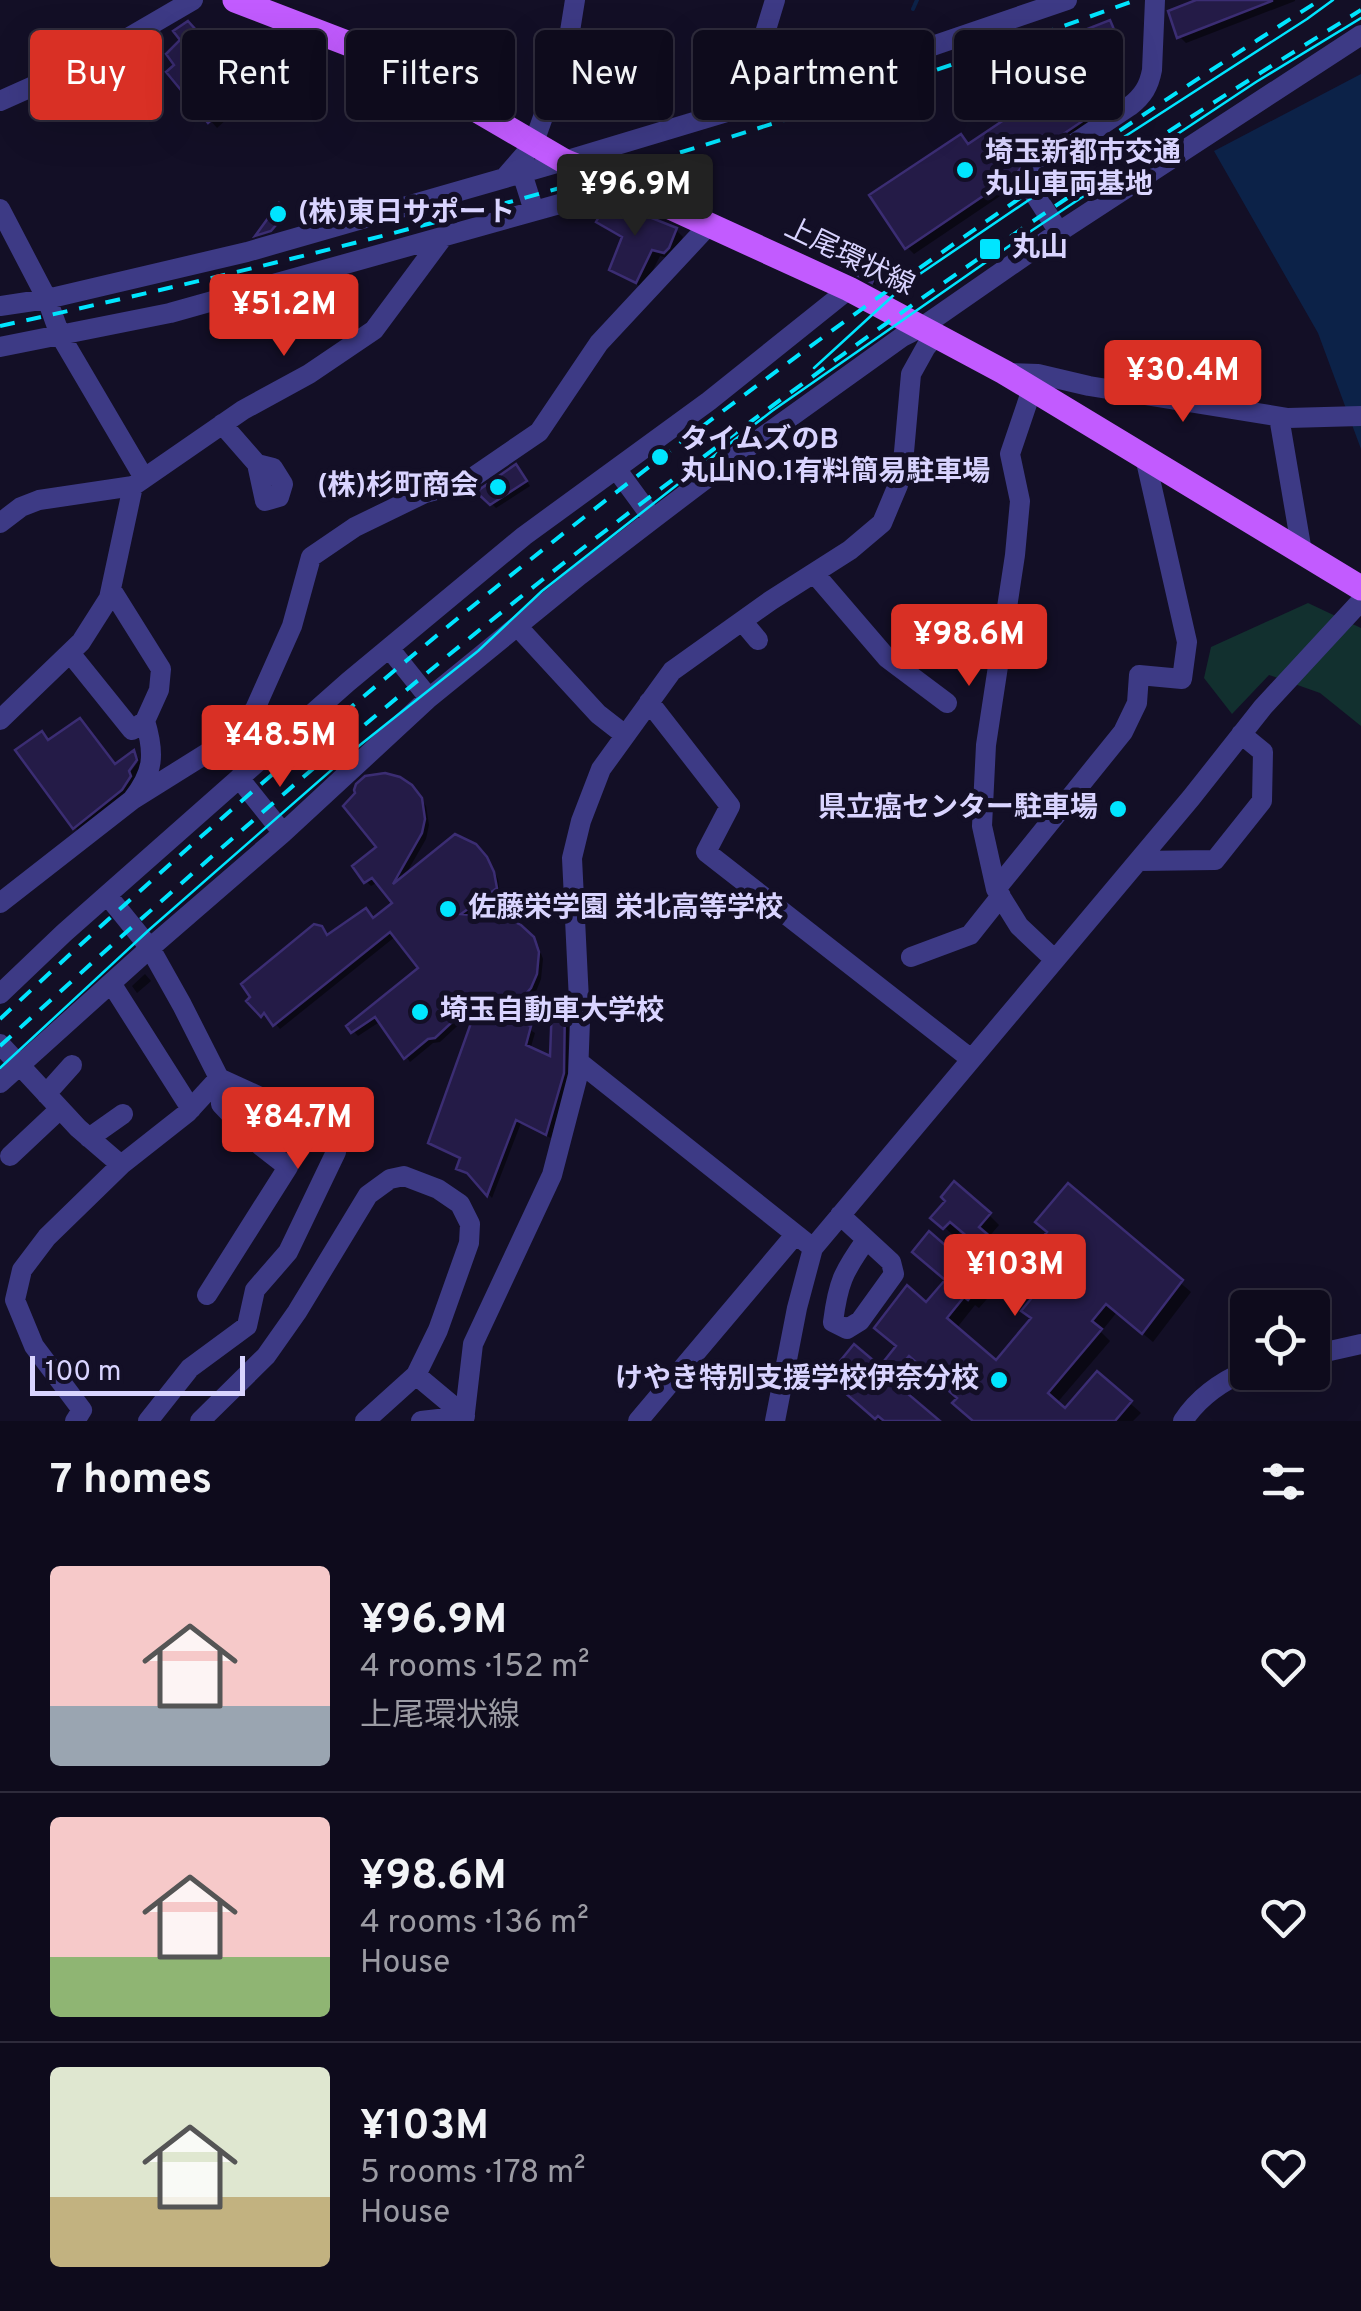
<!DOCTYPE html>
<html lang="en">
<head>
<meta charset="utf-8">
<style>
  :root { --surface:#0e0b1c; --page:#171425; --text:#f1f3f6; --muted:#9b9ba3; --line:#2e2b3b; --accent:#d93025 }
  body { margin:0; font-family:Overpass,"Noto Sans JP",sans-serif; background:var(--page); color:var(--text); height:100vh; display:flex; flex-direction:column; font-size:38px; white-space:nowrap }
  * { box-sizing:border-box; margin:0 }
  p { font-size:32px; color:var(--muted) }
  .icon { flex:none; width:55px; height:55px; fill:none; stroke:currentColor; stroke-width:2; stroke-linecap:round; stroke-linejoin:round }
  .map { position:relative; height:1421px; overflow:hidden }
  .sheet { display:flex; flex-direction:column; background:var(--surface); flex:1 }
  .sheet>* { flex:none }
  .top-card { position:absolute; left:30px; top:30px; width:1302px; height:90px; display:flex; gap:20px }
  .tools { position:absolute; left:1230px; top:1290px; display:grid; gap:20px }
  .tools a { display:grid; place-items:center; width:100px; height:100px; border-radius:10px; background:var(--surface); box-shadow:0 10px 40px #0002,0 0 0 2px var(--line); font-size:50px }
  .scale { position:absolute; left:30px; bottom:25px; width:215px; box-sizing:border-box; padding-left:10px; border:5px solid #d9d4ff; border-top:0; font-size:28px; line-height:35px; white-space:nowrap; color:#d9d4ff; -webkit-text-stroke:8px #130f26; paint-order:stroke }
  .price { position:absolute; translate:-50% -85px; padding:0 22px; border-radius:10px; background:var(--accent); color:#fff; font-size:32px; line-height:65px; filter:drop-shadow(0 2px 5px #0008) }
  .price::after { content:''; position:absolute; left:50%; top:60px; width:30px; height:22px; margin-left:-15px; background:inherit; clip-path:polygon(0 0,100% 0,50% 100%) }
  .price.on { background:#222; color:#fff }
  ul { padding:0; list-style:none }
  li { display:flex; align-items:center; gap:30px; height:250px; padding:0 50px }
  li+li { border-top:2px solid var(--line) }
  li span { display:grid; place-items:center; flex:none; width:280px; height:200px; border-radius:10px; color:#555 }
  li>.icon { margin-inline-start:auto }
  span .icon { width:120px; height:120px; fill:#fffc; stroke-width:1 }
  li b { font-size:42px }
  h2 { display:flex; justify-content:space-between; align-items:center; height:120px; padding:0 50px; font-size:42px }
  .chip { padding:0 35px; border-radius:10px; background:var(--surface); box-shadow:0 10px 40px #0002,0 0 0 2px var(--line); font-size:35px; line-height:90px }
  .chip.on { background:var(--accent); color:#fff }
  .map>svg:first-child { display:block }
</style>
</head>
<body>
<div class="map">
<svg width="1361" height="1421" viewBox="0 0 1361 1421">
  <rect width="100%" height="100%" fill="#130f26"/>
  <path fill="#12302f" d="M1308,603L1361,628V726L1320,693L1269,675L1232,714L1204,678L1211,647Z"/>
  <path fill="#0c2248" d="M1361,74V449L1318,333L1214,151Z"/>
  <path fill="#0007" fill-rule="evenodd" d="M1203,0H1295V1L1186,43L1179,36Z
    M1110,23L1115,28L1119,39L1061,61L1056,56Z
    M188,24L210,49L200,58L238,109L217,128L169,72L177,66Z
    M1074,87L1098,122L1024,180L914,254L907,247L969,147Z
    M599,222L676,230L683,237L672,259L660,256L644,288L619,276L612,269L624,239L606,229Z
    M840,253L869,254L874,259L873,263L884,270L877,286L848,272L844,267L845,257Z
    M521,472L530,486L496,508L480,492Z
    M50,742L116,766L134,753L140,760L143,768L129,797L81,834L75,827ZM132,762H138L123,782Z
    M416,793L426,806L429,825L426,839L403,879L474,846L491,865L498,879L500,894L468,917L519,927L538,945L543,959L541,979L535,994L515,1016L523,1026L535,1033L530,1050L552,1059L564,1008L569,1013L568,1079L551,1138L521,1123L492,1198L473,1177L459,1168L463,1159L436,1147L431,1142L480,1005L440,1042L433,1043L410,1062L381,1021L358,1036L350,1027L422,968L396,936L280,1029L270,1017L268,1020L250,1001L328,937L373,921L396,904L378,882L371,886L366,881L380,848Z
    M145,974L151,981L137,993L132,986Z
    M1068,1187L1191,1292L1153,1342L1117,1312L1101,1332L1110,1341L1056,1404L1066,1412L1097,1374L1141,1413L1133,1421H975L960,1398L920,1364L902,1385L913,1396L910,1399L936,1421H880L840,1387L880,1369L927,1305L984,1282L994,1291L979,1308L975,1305L956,1329L996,1363L1033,1319L1038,1295L961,1230L955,1237L934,1218L989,1215L999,1225L988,1238L1021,1266L1049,1233Z"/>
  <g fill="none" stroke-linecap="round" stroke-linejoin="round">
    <path stroke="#0c2248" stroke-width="4" d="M913,9L917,0"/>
  </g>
  <path fill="#241b47" stroke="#3b2d73" stroke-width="2.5" d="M1196,0H1272V1L1177,38L1168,11Z
    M1110,20L1116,34L1054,58L1049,44Z
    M188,21L205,40L195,50L233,101L208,123L166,72L174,65L166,54L180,40L173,31Z
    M1068,77L1093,114L1028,158L1017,173L905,249L869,195L961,134L968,144Z
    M279,203L287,212L271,231L255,236Z
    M614,203L677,228L669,248L664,253L652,250L636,283L609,270L622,237L596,222L605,206Z
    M843,239L871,252L868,258L881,264L872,283L841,267L845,256L837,253Z
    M516,464L527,481L490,505L476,492Z
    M80,718L115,764L134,750L137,760L129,771L131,776L122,790L73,829L15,750L42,731L48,740Z
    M385,773L400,777L412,785L422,798L425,819L422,833L393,884L455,834L476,844L487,857L494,872L497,888L461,914L507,918L521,925L534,937L539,952L537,974L531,988L512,1009L523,1023L531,1026L526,1045L550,1056L552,1005L565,1006L564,1073L546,1135L516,1120L487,1196L467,1173L456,1169L460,1158L428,1143L481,995L435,1038L428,1039L404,1059L375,1017L351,1033L346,1026L418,968L390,932L273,1026L264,1013L261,1017L246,1001L250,997L241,984L314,924L322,926L327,935L366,908L373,918L392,903L372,878L364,883L352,866L376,847L343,806L355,793L354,790L356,784L365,776Z
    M954,1181L991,1213L979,1227L1021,1263L1047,1232L1035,1222L1068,1183L1183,1280L1142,1334L1106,1304L1092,1321L1102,1329L1048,1393L1065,1408L1097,1371L1132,1401L1115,1421H973L952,1403L957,1398L909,1356L893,1374L905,1384L901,1388L940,1421H884L878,1416L875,1419L827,1377L854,1344L880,1366L896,1346L874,1328L907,1285L926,1302L945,1280L912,1252L929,1231L985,1280L968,1300L964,1297L947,1318L996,1360L1031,1318L1021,1311L1035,1294L950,1222L943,1229L930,1218L945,1201L941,1197Z"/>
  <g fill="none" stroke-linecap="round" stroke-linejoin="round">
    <path stroke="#3d3a85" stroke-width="20" d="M0,101L85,63L193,0
      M742,109L775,0
      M522,173L534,211
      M506,176L533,145L567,50L575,0
      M0,209L47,299L60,335L144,478
      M1059,232L1030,187V177L1036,169L1130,106C1143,96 1149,86 1152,70L1155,0
      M0,306L47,299L247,252L564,161L827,82L1067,0
      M0,347L170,313L624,186
      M1006,373L1038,374L1089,386L1288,418L1361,416
      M1032,389L1010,454L1020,501L1015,555L986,745L982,826L996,889L1019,926L1054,959
      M1279,417L1302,552
      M222,424L257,464L273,468L283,484L279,497L265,501L257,464
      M617,470L653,519
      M0,523L21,507L39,500L133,486L243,410L309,374L374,330L443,237
      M814,573L887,658L947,703
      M742,621L758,640
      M517,626L598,714L625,735
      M389,648L429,698
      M70,653L132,730L145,721L159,690L161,669L111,589
      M649,702L730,806L706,852L971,1059
      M0,720L81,642L109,598L133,486
      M239,778L283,833
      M132,800L236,735L255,709L292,626L311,557L355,527L425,493L466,482L539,432L599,343L709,225
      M1138,861L1215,860L1262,801L1263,752L1241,734
      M996,889L1123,732L1137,703L1139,675L1182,679L1187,642L1145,457
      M107,895L150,948L182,1005L219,1078L269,1101L328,1135L336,1152L288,1252L255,1290L247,1326L190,1368L148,1421
      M0,903L132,800C154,772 155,754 145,721
      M911,957L970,935L1001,896
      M111,983L191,1109
      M0,994L64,933L348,682L524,536L709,401L849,289
      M0,1044L78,1128L121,1165
      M579,1062L813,1248
      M0,1083L150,948L283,833L429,698L580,575L653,519L736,456L902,337L922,327L1059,232L1361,35
      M46,1094L72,1065
      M89,1138L123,1114
      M10,1156L60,1109
      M840,1215L891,1262L894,1274L860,1321L847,1329L833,1322C838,1283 843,1272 866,1240
      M207,1295L288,1167L261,1146L221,1104L219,1078
      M1312,1355L1361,1344
      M75,1421L82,1410L34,1346L15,1300L22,1270L47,1237L121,1165L187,1113L219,1078
      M200,1421L266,1356L297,1312L368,1195L390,1179L404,1176L438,1189L460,1204L470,1224L469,1243L438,1330L416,1375
      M365,1421L416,1375L465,1416
      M421,1421L465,1416
      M464,1421L473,1344L552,1175L578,1075L580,1021L572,858L581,821L601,769L672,671L770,601L850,550L882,523L898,485L904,452L911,374L926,347L936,335
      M638,1421L795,1235
      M775,1421L797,1308L813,1248L1191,798L1263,707L1361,601
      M1183,1421C1198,1398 1222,1381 1248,1370"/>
    <path stroke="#c25bff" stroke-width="25" d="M235,0L391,60L564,161L624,186L849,289L1004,372L1361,588"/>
    <path stroke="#00e5ff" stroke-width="2.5" d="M814,368L908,282L1076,168L1307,19L1333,0
      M0,1068L150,929L360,745L478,651L542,591L724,448L772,411L1025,235L1256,82L1361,18"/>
    <path stroke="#00e5ff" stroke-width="4" stroke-dasharray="15 12" stroke-linecap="butt" d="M0,326C210,280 419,230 625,169C797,118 967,61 1136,0
      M0,1019C162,868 328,723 500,584C762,373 1037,180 1320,0
      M0,1046C204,861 411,678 630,512C754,418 879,327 1007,239C1123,159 1242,84 1361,10"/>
  </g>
  <g fill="#00e5ff" stroke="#130f26" stroke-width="4">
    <circle cx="965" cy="170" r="10"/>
    <circle cx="278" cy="214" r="10"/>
    <rect x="978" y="237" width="24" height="24" rx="5"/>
    <circle cx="660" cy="457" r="10"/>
    <circle cx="498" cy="487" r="10"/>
    <circle cx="1118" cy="809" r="10"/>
    <circle cx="448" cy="909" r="10"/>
    <circle cx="420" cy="1012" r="10"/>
    <circle cx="999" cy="1380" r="10"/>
  </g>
  <g text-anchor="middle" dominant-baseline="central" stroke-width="10" stroke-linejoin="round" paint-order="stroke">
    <g font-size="28" font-weight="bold" fill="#d9d4ff" stroke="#130f26" text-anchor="start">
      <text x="985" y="154">埼玉新都市交通<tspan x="985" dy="32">丸山車両基地</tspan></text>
      <text x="298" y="214">(株)東日サポート</text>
      <text x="1012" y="249">丸山</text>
      <text x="680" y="441">タイムズのB<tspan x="680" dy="32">丸山NO.1有料簡易駐車場</tspan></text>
      <text x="478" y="487" text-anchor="end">(株)杉町商会</text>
      <text x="1098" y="809" text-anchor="end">県立癌センター駐車場</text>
      <text x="468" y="909">佐藤栄学園 栄北高等学校</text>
      <text x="440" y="1012">埼玉自動車大学校</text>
      <text x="979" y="1380" text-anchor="end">けやき特別支援学校伊奈分校</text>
    </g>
    <g font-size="28" fill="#d9d4ff" stroke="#130f26">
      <text transform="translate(849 258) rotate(26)">上尾環状線</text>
    </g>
  </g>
</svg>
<div class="tools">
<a><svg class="icon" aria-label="locate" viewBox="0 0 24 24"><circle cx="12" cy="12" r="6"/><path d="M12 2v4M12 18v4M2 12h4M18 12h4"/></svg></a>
</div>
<div class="scale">100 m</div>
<b class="price on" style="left:635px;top:239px">¥96.9M</b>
<b class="price" style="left:284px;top:359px">¥51.2M</b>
<b class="price" style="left:1183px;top:425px">¥30.4M</b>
<b class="price" style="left:969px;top:689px">¥98.6M</b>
<b class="price" style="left:280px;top:790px">¥48.5M</b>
<b class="price" style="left:298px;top:1172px">¥84.7M</b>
<b class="price" style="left:1015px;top:1319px">¥103M</b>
<div class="top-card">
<a class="chip on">Buy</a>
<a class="chip">Rent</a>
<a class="chip">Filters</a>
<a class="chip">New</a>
<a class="chip">Apartment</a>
<a class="chip">House</a>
</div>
</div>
<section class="sheet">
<h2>7 homes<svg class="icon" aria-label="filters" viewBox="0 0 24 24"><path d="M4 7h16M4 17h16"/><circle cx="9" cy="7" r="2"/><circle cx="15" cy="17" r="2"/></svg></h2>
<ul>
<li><span style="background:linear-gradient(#f6c9c9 70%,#9aa5b1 0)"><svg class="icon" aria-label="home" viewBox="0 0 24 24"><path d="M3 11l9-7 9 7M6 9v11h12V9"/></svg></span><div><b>¥96.9M</b><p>4 rooms · 152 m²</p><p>上尾環状線</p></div><svg class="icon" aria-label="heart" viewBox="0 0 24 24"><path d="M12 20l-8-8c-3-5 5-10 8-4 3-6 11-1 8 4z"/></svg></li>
<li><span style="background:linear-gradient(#f6c9c9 70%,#8fb573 0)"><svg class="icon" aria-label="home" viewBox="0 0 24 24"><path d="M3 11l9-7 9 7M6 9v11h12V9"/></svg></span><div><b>¥98.6M</b><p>4 rooms · 136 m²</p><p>House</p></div><svg class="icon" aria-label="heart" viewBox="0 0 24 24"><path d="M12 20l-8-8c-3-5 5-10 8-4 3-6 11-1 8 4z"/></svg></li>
<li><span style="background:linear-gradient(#dfe7d0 65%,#c2b280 0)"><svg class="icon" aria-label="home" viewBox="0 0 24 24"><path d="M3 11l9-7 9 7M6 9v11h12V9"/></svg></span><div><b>¥103M</b><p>5 rooms · 178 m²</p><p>House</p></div><svg class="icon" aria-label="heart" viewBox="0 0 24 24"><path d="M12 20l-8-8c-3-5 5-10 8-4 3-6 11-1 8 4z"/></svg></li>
</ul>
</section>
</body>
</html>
